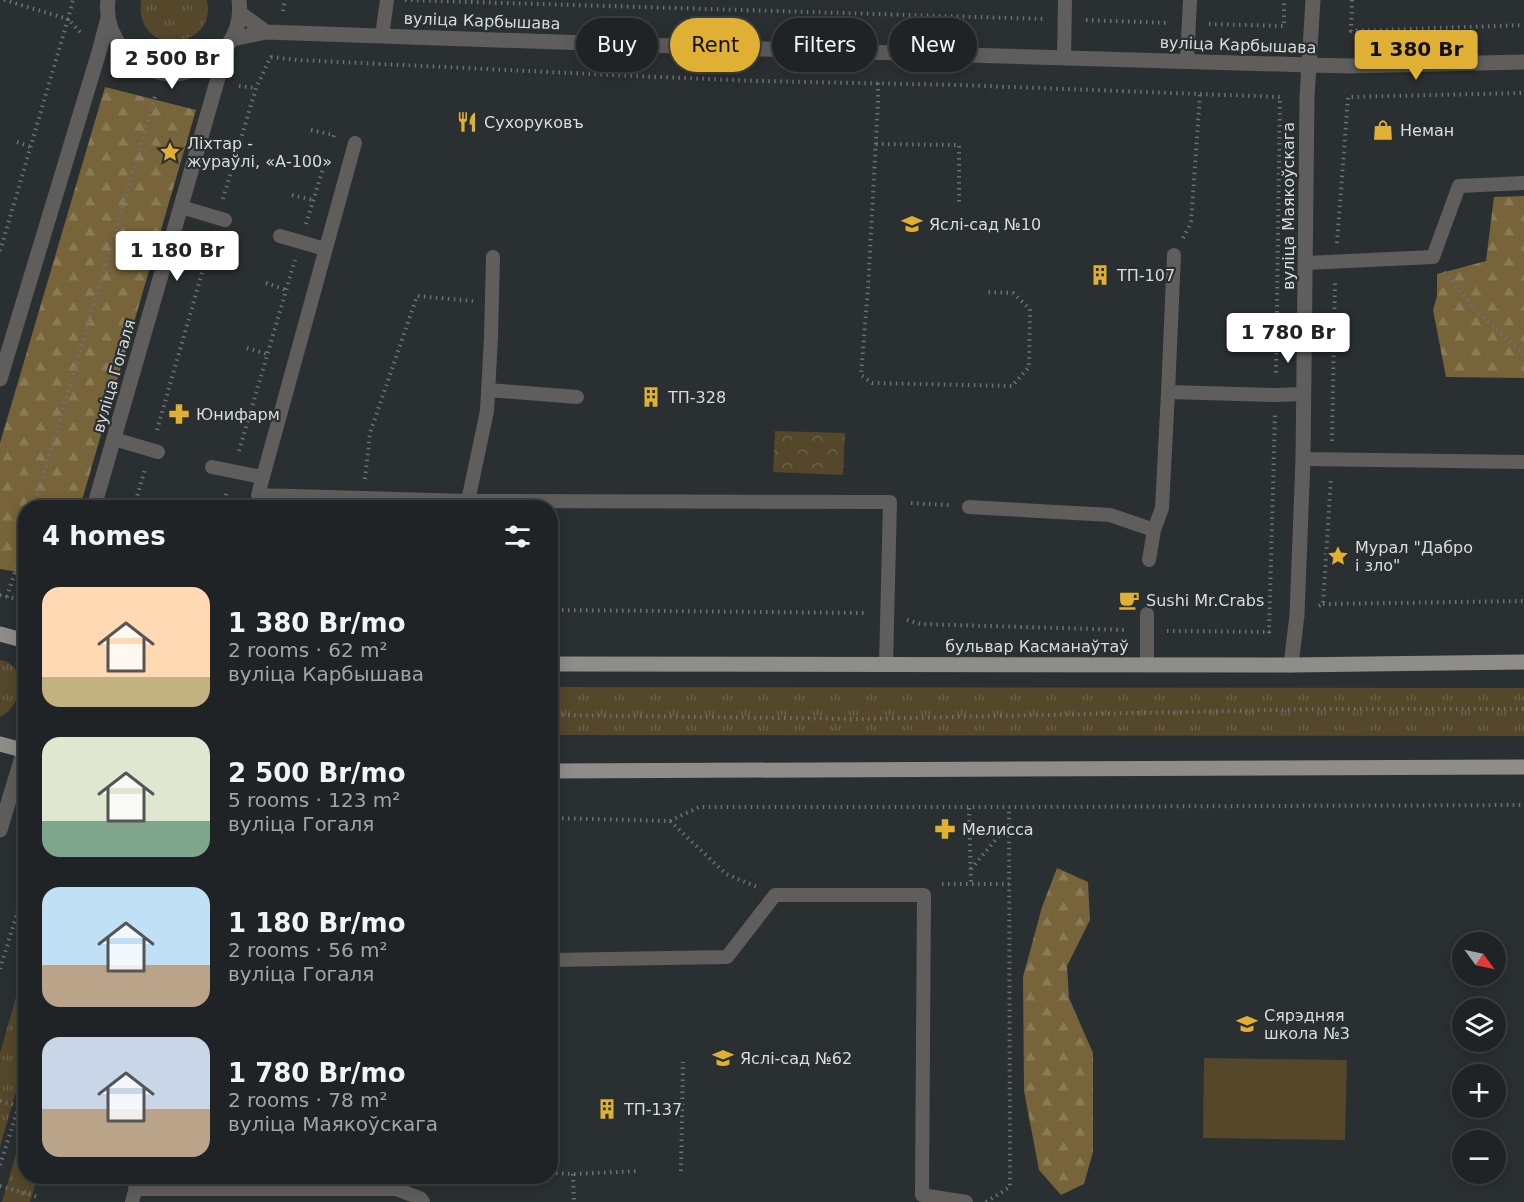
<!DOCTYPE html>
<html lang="en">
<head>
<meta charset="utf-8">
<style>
  :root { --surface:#202325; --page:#2d2f32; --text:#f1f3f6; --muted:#a2a4a7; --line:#3d4042; --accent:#e0b034 }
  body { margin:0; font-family:"DejaVu Sans",sans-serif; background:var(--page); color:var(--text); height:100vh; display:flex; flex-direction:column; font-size:22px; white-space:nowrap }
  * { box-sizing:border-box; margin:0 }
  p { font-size:20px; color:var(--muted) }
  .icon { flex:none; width:33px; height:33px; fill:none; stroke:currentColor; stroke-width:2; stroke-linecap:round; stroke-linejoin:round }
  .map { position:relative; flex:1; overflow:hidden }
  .drawer { position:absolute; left:18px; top:500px; width:540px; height:684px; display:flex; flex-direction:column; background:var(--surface); border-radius:24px; box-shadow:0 3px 15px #0003,0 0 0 2px var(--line) }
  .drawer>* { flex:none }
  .hud { position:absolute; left:576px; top:18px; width:570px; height:54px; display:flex; gap:12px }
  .needle { width:39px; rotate:123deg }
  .fabs { position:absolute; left:1452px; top:932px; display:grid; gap:12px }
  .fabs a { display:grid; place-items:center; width:54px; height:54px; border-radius:50%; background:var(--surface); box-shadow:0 3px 15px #0003,0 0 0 2px var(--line); font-size:30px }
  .price { position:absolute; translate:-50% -51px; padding:0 14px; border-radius:6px; background:#fff; color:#222; font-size:20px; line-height:39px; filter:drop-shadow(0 2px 3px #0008) }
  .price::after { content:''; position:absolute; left:50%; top:36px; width:18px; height:14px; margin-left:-9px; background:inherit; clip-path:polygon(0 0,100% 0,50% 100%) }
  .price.on { background:var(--accent); color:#111 }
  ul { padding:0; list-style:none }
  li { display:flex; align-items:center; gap:18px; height:150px; padding:0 24px }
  li span { display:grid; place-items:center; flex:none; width:168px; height:120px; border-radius:18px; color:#555 }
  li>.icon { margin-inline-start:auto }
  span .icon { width:72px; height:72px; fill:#fffc; stroke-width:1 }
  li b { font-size:26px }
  h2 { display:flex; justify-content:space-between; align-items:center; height:72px; padding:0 24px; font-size:26px }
  .pill { padding:0 21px; border-radius:27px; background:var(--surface); box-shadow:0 3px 15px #0003,0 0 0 2px var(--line); font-size:21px; line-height:54px }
  .pill.on { background:var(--accent); color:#111 }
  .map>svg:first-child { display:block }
</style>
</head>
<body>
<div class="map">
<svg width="1524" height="1202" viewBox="0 0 1524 1202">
  <defs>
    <pattern id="grass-tufts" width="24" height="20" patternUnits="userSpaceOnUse" patternTransform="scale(1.5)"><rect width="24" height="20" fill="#54472a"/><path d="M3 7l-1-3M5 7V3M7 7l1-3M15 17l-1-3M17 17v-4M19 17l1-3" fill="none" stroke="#6c6148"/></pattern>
    <pattern id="forest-firs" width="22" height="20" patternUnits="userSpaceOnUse" patternTransform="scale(1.5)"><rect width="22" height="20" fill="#77643a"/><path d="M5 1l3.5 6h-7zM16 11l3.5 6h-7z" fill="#8a7a56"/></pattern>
    <pattern id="park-crowns" width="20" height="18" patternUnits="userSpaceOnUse" patternTransform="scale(1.5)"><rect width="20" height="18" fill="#54472a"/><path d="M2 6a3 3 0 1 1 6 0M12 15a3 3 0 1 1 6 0" fill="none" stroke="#6c6148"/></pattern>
  </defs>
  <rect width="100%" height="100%" fill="#2a2f31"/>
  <path fill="url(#grass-tufts)" d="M141,0H207C218,51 133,59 141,0Z
    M0,660C1,660 8,662 9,663C29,677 19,708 0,717Z
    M551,687L1524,688V736L551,735Z
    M25,966V1060L0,1147V1053Z
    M25,1124L26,1176H38L30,1202H2Z"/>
  <path fill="url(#forest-firs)" d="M105,87L196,110L80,507H26L25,578L13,571L0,569V443Z
    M1524,196V378L1446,377L1433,310L1437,296V274L1486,261L1494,197Z
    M1057,868L1088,882L1090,920L1067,966L1069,998L1093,1053V1152L1084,1184L1061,1195L1039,1170L1024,1091L1023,977L1042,907Z"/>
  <path fill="url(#park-crowns)" d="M775,431L845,433L843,475L773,472Z"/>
  <path fill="#54472a" d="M1204,1058L1347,1060L1345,1140L1203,1138Z"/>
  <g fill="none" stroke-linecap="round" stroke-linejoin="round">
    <path stroke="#6d7173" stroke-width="4" stroke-dasharray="1.5 4.5" stroke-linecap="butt" d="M4,0L68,19L73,0
      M405,0L1045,19
      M1352,0L1351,31L1524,25
      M283,11L285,0
      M1086,20L1168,23
      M1209,24L1284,26V0
      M271,57L297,60L634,76L759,81L957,85L1280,97L1276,377
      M878,83V102L868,288L861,375L872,383L1012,386L1029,367L1030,309L1013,293L984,292
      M239,86L256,88
      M311,130L334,135L333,138
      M17,142L31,147
      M876,144L959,145V205
      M292,195L313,200
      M223,199L256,88L271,56
      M306,224L326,159
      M1183,238L1191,223L1200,95
      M1337,243L1348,97L1524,93
      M0,251L68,19L81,33
      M1444,272L1474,309L1524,354
      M266,283L286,290
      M247,348L267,354
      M228,414L248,419
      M157,430L212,238
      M1332,441L1335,280
      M239,451L295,260
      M365,479L370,433L417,296L473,301
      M911,503L949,505
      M34,507L156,93
      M134,507L145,469
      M223,507L227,490
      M0,595L26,601
      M7,597L26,536
      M1323,604L1524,601
      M1319,606L1323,604L1331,478
      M550,610L868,613
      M907,620L920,624L1127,630
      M1167,631L1270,632
      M1269,633L1275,414
      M550,715L859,719L1321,709H1524
      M969,808L971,884
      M550,818L670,821L699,807H1009L1524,805
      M670,821L726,874L757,887
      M971,869L1009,824
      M942,884H1009
      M0,969L26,884
      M0,1101L26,1108
      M0,1165L26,1084
      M681,1171L683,1062
      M550,1173L573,1174L639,1171
      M573,1174L574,1202
      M0,1186L38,1197
      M986,1202L1010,1187L1009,807"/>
    <path stroke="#5f5e5c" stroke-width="14" d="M382,36L387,0
      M1064,58L1065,0
      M1187,61L1190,0
      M355,143L258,495L468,501L890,502L886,665
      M181,207L225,220
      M280,236L325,249
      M1174,255L1168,392L1276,395L1304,394
      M1306,263L1433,257L1459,186L1524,183
      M488,390L577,397
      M114,439L158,452
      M1303,459L1524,462
      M212,467L262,477
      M468,507V501L487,411L491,337L493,257
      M969,507L1110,515L1154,530L1162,508L1168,392
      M1149,560L1154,530
      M1147,664V614
      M550,960L727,957L775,895H924L922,1195L966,1202
      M135,1189H396L420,1198L423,1202
      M132,1202L139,1176"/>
    <path stroke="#5f5e5c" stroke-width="15" d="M240,13L266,32
      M232,39L266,32L760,49L1309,65L1350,66L1524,62
      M1291,665L1297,615L1303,459L1307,97L1313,0"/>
    <path stroke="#5f5e5c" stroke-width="15" d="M108,0C103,36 133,71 169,74C198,75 228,55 237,27C240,18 240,9 239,0
      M0,379L99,52L108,18
      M94,507L227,47
      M0,830L26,744"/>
    <path stroke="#8f8d89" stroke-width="15" d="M0,634L26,641
      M550,664L1291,665L1524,662
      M0,744L26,751
      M550,771L1524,767"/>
  </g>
  <defs>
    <g id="restaurant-bare" transform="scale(1.62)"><path d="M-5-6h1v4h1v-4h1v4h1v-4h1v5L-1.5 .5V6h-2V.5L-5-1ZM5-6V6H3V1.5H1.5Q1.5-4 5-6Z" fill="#e0b034" stroke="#2a2f31" stroke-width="2.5" paint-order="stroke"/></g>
    <g id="shop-bare" transform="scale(1.62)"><path d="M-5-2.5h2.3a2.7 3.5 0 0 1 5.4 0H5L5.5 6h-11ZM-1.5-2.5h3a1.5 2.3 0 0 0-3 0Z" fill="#e0b034" stroke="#2a2f31" stroke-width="2.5" paint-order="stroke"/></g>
    <g id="sight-bare" transform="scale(1.62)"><path d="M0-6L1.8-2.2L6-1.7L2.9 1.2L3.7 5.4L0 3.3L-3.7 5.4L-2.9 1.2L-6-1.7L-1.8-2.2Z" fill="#e0b034" stroke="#2a2f31" stroke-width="2.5" paint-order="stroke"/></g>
    <g id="school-bare" transform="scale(1.62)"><path d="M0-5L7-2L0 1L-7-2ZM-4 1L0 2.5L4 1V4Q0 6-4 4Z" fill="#e0b034" stroke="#2a2f31" stroke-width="2.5" paint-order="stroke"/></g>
    <g id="building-bare" transform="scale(1.62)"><path d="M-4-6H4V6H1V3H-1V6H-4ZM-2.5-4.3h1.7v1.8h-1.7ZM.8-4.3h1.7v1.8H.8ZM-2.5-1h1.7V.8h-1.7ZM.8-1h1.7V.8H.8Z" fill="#e0b034" stroke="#2a2f31" stroke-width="2.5" paint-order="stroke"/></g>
    <g id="pharmacy-bare" transform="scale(1.62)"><path d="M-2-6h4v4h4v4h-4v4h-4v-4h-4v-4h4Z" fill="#e0b034" stroke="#2a2f31" stroke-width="2.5" paint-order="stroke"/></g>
    <g id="cafe-bare" transform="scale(1.62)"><path d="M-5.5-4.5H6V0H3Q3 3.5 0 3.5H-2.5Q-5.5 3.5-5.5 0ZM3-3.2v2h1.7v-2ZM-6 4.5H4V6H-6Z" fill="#e0b034" stroke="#2a2f31" stroke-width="2.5" paint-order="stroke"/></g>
  </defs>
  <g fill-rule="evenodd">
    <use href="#restaurant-bare" x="467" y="122"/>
    <use href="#shop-bare" x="1383" y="130"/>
    <use href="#sight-bare" x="170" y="152"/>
    <use href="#school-bare" x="912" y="224"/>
    <use href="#building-bare" x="1100" y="275"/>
    <use href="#building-bare" x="651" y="397"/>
    <use href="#pharmacy-bare" x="179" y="414"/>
    <use href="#sight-bare" x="1338" y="556"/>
    <use href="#cafe-bare" x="1129" y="600"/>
    <use href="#pharmacy-bare" x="945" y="829"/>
    <use href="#school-bare" x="1247" y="1024"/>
    <use href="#school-bare" x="723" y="1058"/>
    <use href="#building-bare" x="607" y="1109"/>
  </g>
  <g text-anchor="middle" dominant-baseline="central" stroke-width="4.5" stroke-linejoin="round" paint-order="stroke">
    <g font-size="16" fill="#d9dcdd" stroke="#2a2f31">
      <text transform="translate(482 21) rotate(2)">вуліца Карбышава</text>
      <text transform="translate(1238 45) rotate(2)">вуліца Карбышава</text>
      <text transform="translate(1288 206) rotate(-90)">вуліца Маякоўскага</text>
      <text transform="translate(114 376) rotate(-74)">вуліца Гогаля</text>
      <text x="1037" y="646">бульвар Касманаўтаў</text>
    </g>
    <g font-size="16" fill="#d9dcdd" stroke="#2a2f31" text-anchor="start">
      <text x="484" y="122">Сухоруковъ</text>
      <text x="1400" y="130">Неман</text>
      <text x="187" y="143">Ліхтар -<tspan x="187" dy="18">жураўлі, «А-100»</tspan></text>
      <text x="929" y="224">Яслі-сад №10</text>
      <text x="1117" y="275">ТП-107</text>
      <text x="668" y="397">ТП-328</text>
      <text x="196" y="414">Юнифарм</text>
      <text x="1355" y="547">Мурал "Дабро<tspan x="1355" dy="18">і зло"</tspan></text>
      <text x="1146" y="600">Sushi Mr.Crabs</text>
      <text x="962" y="829">Мелисса</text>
      <text x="1264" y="1015">Сярэдняя<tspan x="1264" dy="18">школа №3</tspan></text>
      <text x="740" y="1058">Яслі-сад №62</text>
      <text x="624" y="1109">ТП-137</text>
    </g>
  </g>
</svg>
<div class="fabs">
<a><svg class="needle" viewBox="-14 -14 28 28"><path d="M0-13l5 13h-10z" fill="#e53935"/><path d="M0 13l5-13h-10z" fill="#a2a4a7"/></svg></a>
<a><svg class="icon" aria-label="layers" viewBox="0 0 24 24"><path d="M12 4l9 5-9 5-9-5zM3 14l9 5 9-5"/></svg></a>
<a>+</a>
<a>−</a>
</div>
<b class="price on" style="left:1416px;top:81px">1 380 Br</b>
<b class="price" style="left:172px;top:90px">2 500 Br</b>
<b class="price" style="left:177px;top:282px">1 180 Br</b>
<b class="price" style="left:1288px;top:364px">1 780 Br</b>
<div class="hud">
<a class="pill">Buy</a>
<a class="pill on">Rent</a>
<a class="pill">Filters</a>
<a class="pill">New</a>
</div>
<section class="drawer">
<h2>4 homes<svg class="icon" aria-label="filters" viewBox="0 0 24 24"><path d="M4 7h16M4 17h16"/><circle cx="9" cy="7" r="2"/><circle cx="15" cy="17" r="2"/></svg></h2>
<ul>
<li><span style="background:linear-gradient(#ffd9b3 75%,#c2b280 0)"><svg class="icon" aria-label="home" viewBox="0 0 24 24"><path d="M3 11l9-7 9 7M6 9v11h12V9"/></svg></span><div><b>1 380 Br/mo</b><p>2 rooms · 62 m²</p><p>вуліца Карбышава</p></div></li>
<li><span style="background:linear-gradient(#dfe7d0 70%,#7fa58c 0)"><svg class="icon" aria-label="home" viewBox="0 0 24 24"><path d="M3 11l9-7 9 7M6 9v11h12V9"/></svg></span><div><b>2 500 Br/mo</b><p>5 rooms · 123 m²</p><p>вуліца Гогаля</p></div></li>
<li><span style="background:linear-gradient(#bfe0f5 65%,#b9a48a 0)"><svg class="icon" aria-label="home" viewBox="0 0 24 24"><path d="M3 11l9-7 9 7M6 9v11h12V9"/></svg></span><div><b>1 180 Br/mo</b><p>2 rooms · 56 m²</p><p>вуліца Гогаля</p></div></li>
<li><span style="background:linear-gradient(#c9d6e8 60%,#b9a48a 0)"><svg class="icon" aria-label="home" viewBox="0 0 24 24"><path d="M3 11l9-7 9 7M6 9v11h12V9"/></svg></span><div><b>1 780 Br/mo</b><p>2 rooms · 78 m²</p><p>вуліца Маякоўскага</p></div></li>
</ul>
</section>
</div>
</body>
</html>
